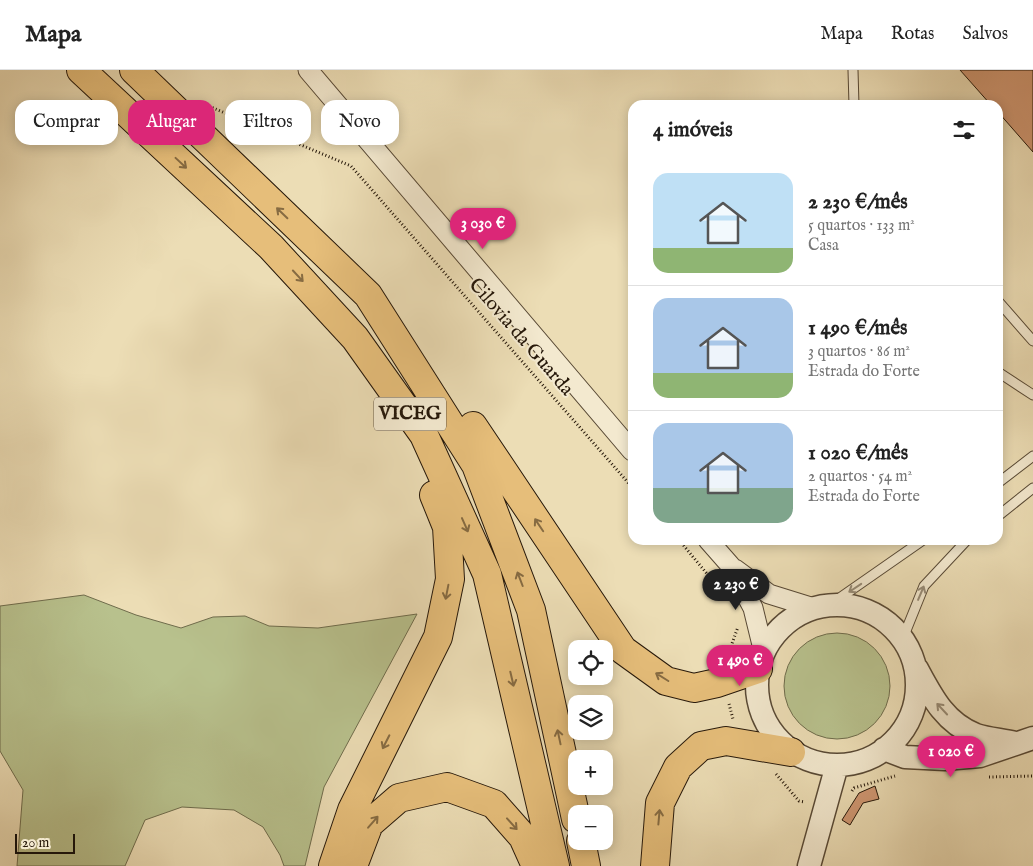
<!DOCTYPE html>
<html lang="pt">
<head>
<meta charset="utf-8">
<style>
  :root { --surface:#fff; --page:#f6f6f6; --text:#222; --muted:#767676; --line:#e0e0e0; --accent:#db2777 }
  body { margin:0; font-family:"IM FELL English",serif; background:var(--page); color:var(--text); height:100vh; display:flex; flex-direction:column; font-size:19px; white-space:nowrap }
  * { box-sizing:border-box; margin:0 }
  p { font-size:16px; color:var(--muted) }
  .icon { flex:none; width:28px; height:28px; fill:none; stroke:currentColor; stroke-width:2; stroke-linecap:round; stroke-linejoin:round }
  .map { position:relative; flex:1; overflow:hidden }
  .details { position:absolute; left:628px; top:30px; width:375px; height:445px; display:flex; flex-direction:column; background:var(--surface); border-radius:15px; box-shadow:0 2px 12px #0003 }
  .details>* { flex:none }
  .top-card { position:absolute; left:15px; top:30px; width:475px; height:45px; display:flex; gap:10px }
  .controls { position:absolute; left:568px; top:570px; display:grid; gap:10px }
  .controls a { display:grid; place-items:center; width:45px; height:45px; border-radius:10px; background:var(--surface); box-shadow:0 2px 12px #0003; font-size:25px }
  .scale { position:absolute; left:15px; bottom:12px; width:60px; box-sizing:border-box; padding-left:5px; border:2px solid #26180a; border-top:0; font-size:14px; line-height:18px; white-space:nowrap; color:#26180a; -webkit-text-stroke:4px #f3e9cf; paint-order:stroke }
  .price { position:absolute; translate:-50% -42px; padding:0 11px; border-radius:18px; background:var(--accent); color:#fff; font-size:16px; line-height:32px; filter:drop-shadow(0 1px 2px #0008) }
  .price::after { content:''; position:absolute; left:50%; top:30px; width:15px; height:11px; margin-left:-8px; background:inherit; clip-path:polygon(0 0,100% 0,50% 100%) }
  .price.on { background:#222; color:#fff }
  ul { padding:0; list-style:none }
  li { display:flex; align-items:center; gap:15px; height:125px; padding:0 25px }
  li+li { border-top:1px solid var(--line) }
  li span { display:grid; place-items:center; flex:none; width:140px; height:100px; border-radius:15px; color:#555 }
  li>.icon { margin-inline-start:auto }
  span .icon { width:60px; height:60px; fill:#fffc; stroke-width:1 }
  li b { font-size:21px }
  h2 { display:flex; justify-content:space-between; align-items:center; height:60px; padding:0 25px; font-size:21px }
  .pill { padding:0 18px; border-radius:15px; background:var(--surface); box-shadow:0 2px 12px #0003; font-size:18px; line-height:45px }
  .pill.on { background:var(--accent); color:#fff }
  header { display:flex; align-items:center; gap:30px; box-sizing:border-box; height:70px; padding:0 25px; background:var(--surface); border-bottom:1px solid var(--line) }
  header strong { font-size:24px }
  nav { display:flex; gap:28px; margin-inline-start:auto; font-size:18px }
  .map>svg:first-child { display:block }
</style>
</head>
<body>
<header>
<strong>Mapa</strong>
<nav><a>Mapa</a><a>Rotas</a><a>Salvos</a></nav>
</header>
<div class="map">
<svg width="1033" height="796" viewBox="0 0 1033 796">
  <rect width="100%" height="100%" fill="#ecddb5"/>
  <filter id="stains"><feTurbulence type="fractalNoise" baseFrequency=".004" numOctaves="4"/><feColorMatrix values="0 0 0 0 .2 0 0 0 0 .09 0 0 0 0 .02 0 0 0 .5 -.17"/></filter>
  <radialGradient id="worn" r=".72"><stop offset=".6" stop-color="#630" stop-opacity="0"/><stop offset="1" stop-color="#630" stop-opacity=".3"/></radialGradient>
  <path fill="#b8c18d" stroke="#6f6c4c" d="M84,525L136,545L181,558L213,547L245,546L269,556L318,558L417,544L324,717L305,796H284L280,785L263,757L234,740L182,737L145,750L125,796H17L23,720L0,681V536Z
    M784 616a53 53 0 1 1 106 0a53 53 0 1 1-106 0Z"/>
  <path fill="#cf9772" stroke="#26180a" d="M960,0H1033V82L998,42V35H991Z
    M875,716L879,729L863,733L850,755L842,750L859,723Z"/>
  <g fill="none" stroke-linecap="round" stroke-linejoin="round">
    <g stroke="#584935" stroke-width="11">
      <path id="service" d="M853,0L854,35
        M998,231L1033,271
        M998,302L1033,325
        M998,413L1033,386
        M998,446L1033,418
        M834,532L923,470
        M903,568L924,516L967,470"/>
    </g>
    <g stroke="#584935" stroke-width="21">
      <path id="minor" d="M308,0L632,381
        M708,470L730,495L753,538L763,579
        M735,499L769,524L814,538"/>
    </g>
    <g stroke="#584935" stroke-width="25">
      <path id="tertiary" d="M757 615a80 80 0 1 1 160 0a80 80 0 1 1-160 0Z
        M917,599C932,627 945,653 976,665C988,669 1003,670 1015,673
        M884,679L905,687L945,689L980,686L1033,668
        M809,796L837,695"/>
    </g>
    <g stroke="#26180a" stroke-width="30">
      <path id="trunk" d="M81,0L271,177L355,268L424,365L487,504L555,796
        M134,0L368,225L476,395L531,540L576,749
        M473,356L623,580L666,611L694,618L717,613L758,599
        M581,771L586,796
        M333,796L352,740L438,567L450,509L447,457L434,425
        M353,796L369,754L399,728L447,717L494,734L523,767L536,796
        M655,796L660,733L678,697L701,676L726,671L791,682"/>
    </g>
    <path stroke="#26180a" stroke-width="3" stroke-dasharray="1 2.5" stroke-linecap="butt" d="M206,35L351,96L632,417
      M679,470L718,517
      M724,584L730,579L738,557
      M729,634L733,649
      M776,704L799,731L805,732
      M989,707L1033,706
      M852,721L854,718L895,706"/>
    <use href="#service" stroke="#f3e9cf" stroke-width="9"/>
    <use href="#minor" stroke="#f3e9cf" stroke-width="19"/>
    <use href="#tertiary" stroke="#f3e9cf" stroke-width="22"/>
    <use href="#trunk" stroke="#e6be7a" stroke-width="28"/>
  </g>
  <defs><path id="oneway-shaft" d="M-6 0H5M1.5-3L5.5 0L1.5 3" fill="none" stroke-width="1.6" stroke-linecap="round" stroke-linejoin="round" transform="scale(1.25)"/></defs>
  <g stroke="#866b42">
    <use href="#oneway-shaft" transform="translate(181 93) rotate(43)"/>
    <use href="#oneway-shaft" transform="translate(282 143) rotate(-136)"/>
    <use href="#oneway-shaft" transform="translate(298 206) rotate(47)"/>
    <use href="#oneway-shaft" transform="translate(465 455) rotate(66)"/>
    <use href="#oneway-shaft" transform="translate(539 455) rotate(-124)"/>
    <use href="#oneway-shaft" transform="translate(520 509) rotate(-111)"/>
    <use href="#oneway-shaft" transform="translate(447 522) rotate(101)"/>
    <use href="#oneway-shaft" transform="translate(662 607) rotate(-148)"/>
    <use href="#oneway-shaft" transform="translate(512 609) rotate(77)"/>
    <use href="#oneway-shaft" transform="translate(559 667) rotate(-102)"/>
    <use href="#oneway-shaft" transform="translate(386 672) rotate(117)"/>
    <use href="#oneway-shaft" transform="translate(659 747) rotate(-85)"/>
    <use href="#oneway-shaft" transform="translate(373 752) rotate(-49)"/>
    <use href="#oneway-shaft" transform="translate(512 754) rotate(48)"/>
  </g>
  <g stroke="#978b76">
    <use href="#oneway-shaft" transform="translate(855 518) rotate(146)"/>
    <use href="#oneway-shaft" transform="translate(921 523) rotate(-67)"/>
    <use href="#oneway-shaft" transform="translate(942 639) rotate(-133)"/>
  </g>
  <g text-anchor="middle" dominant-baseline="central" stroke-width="4" stroke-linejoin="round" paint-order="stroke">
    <rect fill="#f3e9cf" stroke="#645745" stroke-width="1" x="374" y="327.5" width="72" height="33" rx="4"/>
    <g font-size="19" font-weight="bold" fill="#26180a">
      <text x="410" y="344">VICEG</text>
    </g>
    <g font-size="20" fill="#26180a" stroke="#f3e9cf">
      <text transform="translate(521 267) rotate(49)">Cilovia da Guarda</text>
    </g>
  </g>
  <rect width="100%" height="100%" filter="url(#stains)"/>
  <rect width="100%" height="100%" fill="url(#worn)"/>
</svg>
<div class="controls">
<a><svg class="icon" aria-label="locate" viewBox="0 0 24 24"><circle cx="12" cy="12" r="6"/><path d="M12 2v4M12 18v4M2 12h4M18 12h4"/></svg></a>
<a><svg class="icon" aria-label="layers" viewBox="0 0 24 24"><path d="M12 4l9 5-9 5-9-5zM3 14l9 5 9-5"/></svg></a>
<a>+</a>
<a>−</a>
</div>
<div class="scale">20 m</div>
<b class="price" style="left:483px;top:180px">3 030 €</b>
<b class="price on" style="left:736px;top:541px">2 230 €</b>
<b class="price" style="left:740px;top:617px">1 490 €</b>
<b class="price" style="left:951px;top:708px">1 020 €</b>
<div class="top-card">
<a class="pill">Comprar</a>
<a class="pill on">Alugar</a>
<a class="pill">Filtros</a>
<a class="pill">Novo</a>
</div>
<section class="details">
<h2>4 imóveis<svg class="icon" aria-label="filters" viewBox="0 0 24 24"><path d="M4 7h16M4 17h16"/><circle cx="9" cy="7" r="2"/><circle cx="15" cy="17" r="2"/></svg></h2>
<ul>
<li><span style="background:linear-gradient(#bfe0f5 75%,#8fb573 0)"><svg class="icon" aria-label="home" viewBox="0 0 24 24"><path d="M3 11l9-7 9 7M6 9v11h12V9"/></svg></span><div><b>2 230 €/mês</b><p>5 quartos · 133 m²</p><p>Casa</p></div></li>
<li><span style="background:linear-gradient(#a9c7e8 75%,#8fb573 0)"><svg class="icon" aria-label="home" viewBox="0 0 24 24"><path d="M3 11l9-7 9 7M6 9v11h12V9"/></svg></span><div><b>1 490 €/mês</b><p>3 quartos · 86 m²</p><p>Estrada do Forte</p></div></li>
<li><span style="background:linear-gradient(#a9c7e8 65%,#7fa58c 0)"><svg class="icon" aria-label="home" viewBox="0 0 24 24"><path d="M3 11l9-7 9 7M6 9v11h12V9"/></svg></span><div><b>1 020 €/mês</b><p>2 quartos · 54 m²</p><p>Estrada do Forte</p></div></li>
</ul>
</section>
</div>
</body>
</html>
